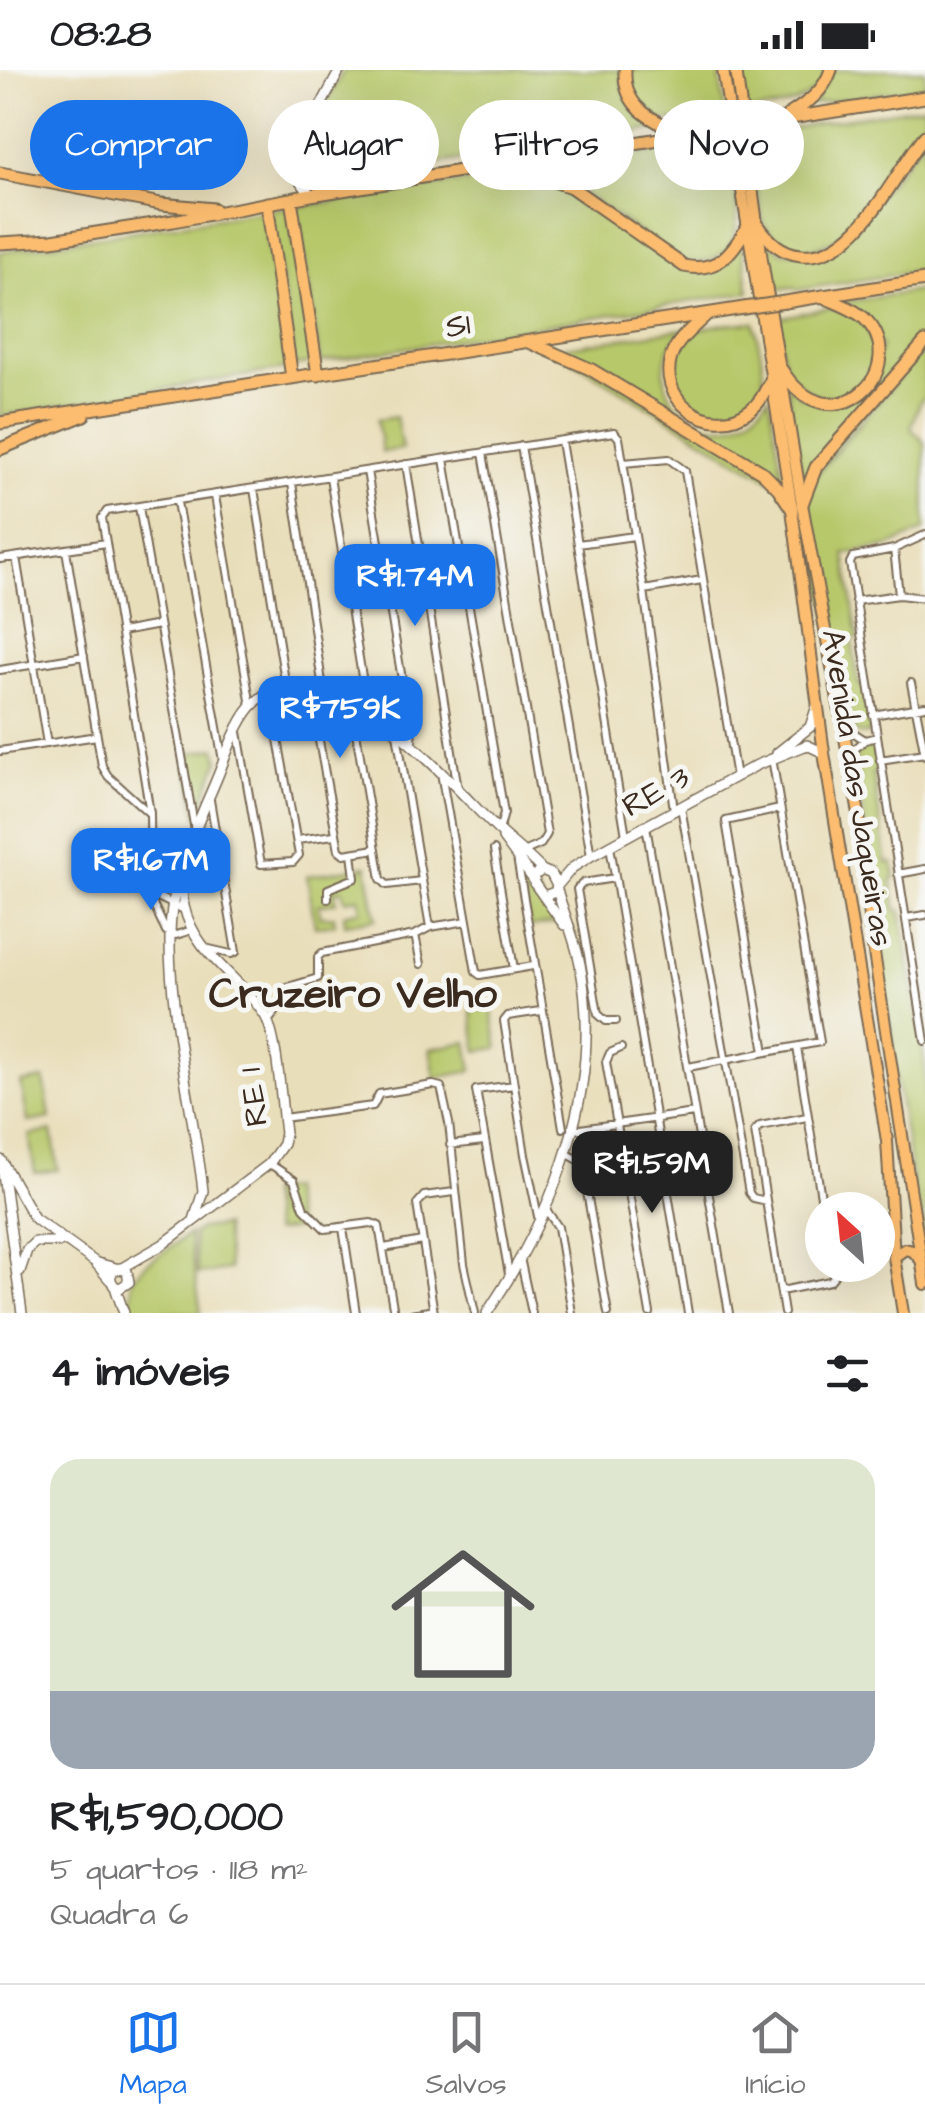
<!DOCTYPE html>
<html lang="pt">
<head>
<meta charset="utf-8">
<style>
  :root { --surface:#fff; --page:#f6f6f6; --text:#202124; --muted:#757577; --line:#e0e0e0; --accent:#1a73e8 }
  body { margin:0; font-family:"Architects Daughter",sans-serif; background:var(--page); color:var(--text); height:100vh; display:flex; flex-direction:column; font-size:38px; white-space:nowrap }
  * { box-sizing:border-box; margin:0 }
  p { font-size:32px; color:var(--muted) }
  .icon { flex:none; width:55px; height:55px; fill:none; stroke:currentColor; stroke-width:2; stroke-linecap:round; stroke-linejoin:round }
  .map { position:relative; height:1243px; overflow:hidden }
  .details { display:flex; flex-direction:column; background:var(--surface); flex:1 }
  .details>* { flex:none }
  .guide { position:absolute; left:30px; top:30px; width:865px; height:90px; display:flex; gap:20px }
  .needle { width:65px; rotate:333deg }
  .fabs { position:absolute; left:805px; top:1122px; display:grid; gap:20px }
  .fabs a { display:grid; place-items:center; width:90px; height:90px; border-radius:50%; background:var(--surface); box-shadow:0 10px 40px #0002; font-size:50px }
  .price { position:absolute; translate:-50% -85px; padding:0 22px; border-radius:20px; background:var(--accent); color:#fff; font-size:32px; line-height:65px; filter:drop-shadow(0 2px 5px #0008) }
  .price::after { content:''; position:absolute; left:50%; top:60px; width:30px; height:22px; margin-left:-15px; background:inherit; clip-path:polygon(0 0,100% 0,50% 100%) }
  .price.active { background:#222; color:#fff }
  ul { padding:0; list-style:none }
  li { display:grid; align-content:center; gap:20px; height:530px; padding:0 50px }
  li+li { border-top:2px solid var(--line) }
  li span { display:grid; place-items:center; height:310px; border-radius:30px; color:#555 }
  li>.icon { margin-inline-start:auto }
  span .icon { width:180px; height:180px; fill:#fffc; stroke-width:1 }
  li b { font-size:42px }
  h2 { display:flex; justify-content:space-between; align-items:center; height:120px; padding:0 50px; font-size:42px }
  .pill { padding:0 35px; border-radius:45px; background:var(--surface); box-shadow:0 10px 40px #0002; font-size:35px; line-height:90px }
  .pill.active { background:var(--accent); color:#fff }
  .status { display:flex; justify-content:space-between; align-items:center; height:70px; padding:0 50px; background:var(--surface); direction:ltr }
  .status svg { height:28px; fill:currentColor }
  .tab-bar { display:flex; justify-content:space-around; align-items:center; height:140px; border-top:2px solid var(--line); background:var(--surface); font-size:28px; color:var(--muted) }
  .tab-bar a { display:grid; justify-items:center; gap:5px }
  .tab-bar .active { color:var(--accent) }
  .map>svg:first-child { display:block }
</style>
</head>
<body>
<div class="status"><b>08:28</b><svg viewBox="0 0 49 12"><path d="M0 12V9h3v3zM5 12V6h3v6zM10 12V3h3v9zM15 12V0h3v12zM26 1h20v11H26zM47 4h2v5h-2z"/></svg></div>
<div class="map">
<svg width="925" height="1243" viewBox="0 0 925 1243">
  <rect width="100%" height="100%" fill="#f6f6f2"/>
  <filter id="ink" filterUnits="userSpaceOnUse"><feTurbulence type="fractalNoise" baseFrequency=".01" numOctaves="2"/><feDisplacementMap in="SourceGraphic" scale="20" xChannelSelector="R" yChannelSelector="G"/><feConvolveMatrix kernelMatrix="1 2 1 2 8 2 1 2 1" color-interpolation-filters="sRGB"/></filter>
  <filter id="wash" filterUnits="userSpaceOnUse"><feTurbulence type="fractalNoise" baseFrequency=".0048" numOctaves="4" result="noise"/><feDisplacementMap in="SourceGraphic" scale="40" xChannelSelector="R" yChannelSelector="G"/><feGaussianBlur stdDeviation="2.25" result="paint"/><feColorMatrix in="noise" values="0 0 0 0 0 0 0 0 0 0 0 0 0 0 0 0 0 1.4 0 .05"/><feComposite in="paint" operator="in"/></filter>
  <g filter="url(#wash)">
    <rect width="100%" height="100%" fill="#e9deba"/>
    <path fill="#b7c86b" stroke="#797944" stroke-width="2.5" d="M344,0H621C622,31 634,44 660,58L306,114L298,106V85Z
      M630,0H719L725,44C682,49 630,69 630,0Z
      M741,0H828C815,33 780,40 746,41Z
      M834,0H925V17L812,34Z
      M925,36V57L858,148L835,170L812,179L788,177L778,172L763,153L748,69L813,54Z
      M925,67V200L797,220L794,217L769,220L764,169L783,183L838,177Z
      M717,73L728,75C735,122 759,202 681,191L561,108L527,99Z
      M509,105L539,108L562,116L698,203C723,200 731,191 741,168L749,222L320,292L297,137Z
      M288,137L313,293L295,296L270,140Z
      M256,142L263,145L287,296L284,299L0,346V182Z
      M925,220V267L803,419L787,314L801,327H859L882,276L845,232Z
      M829,238C899,243 880,348 817,325C803,319 790,309 785,294C780,280 780,263 778,248Z
      M754,252C757,269 764,289 763,306C763,320 755,332 744,337C679,370 650,285 700,260C714,253 738,254 754,252Z
      M683,259C624,320 719,401 769,326L785,419L553,279Z
      M925,277V327L920,332L911,358L925,373V460L890,476L845,484L858,568L852,570L859,615H865L872,657L868,664H859L850,655L841,600L820,509L808,432L814,408Z
      M396,347L402,379L382,382L377,350Z
      M868,674L875,681L879,701L873,703L887,793H893L895,808L891,809L896,841H901L925,994V1190L894,995L891,955L885,939L856,687L857,680Z
      M216,678L219,690L197,745L186,684Z
      M211,748L222,809L189,817L206,752Z
      M157,752L170,764L188,761L173,802H165L159,792Z
      M367,796L376,849L345,854L344,844L361,840L359,828L345,830L342,820L334,822L336,832L318,835L321,847L334,846L335,854L315,857L307,806Z
      M520,796L557,853L529,857Z
      M491,937L498,978L478,981L471,940Z
      M467,972L472,1001L435,1008L430,979Z
      M44,1009L50,1048L28,1052L21,1013Z
      M52,1061L58,1100L35,1103L29,1065Z
      M290,1119L296,1159L274,1162L269,1123Z
      M224,1156L229,1200L198,1204L193,1164L200,1159Z
      M189,1164L201,1243H131L132,1210L145,1195Z"/>
  </g>
  <g filter="url(#ink)">
    <g fill="none" stroke-linecap="round" stroke-linejoin="round">
      <g stroke="#786955" stroke-width="9">
        <path id="pedestrian" d="M413,1243L433,1240"/>
      </g>
      <g stroke="#786955" stroke-width="10">
        <path id="minor" d="M561,371L626,766
          M521,376L591,786
          M483,383L547,764L541,774L523,782
          M444,389L504,743L499,761
          M623,393L669,389L685,401L736,707
          M406,394L458,719
          M367,401L413,675
          M330,407L367,638
          M292,413L323,619
          M254,419L286,617
          M215,426L251,636
          M177,432L223,691
          M139,437L195,761
          M925,465L894,479L853,487L850,493L925,971
          M578,474L634,466
          M894,479L899,525
          M66,480L102,696L108,706L149,743
          M16,487L47,674
          M0,489L106,473
          M644,520L702,510
          M855,531L899,525L925,528
          M121,562L159,555
          M0,600L84,586
          M911,613L925,685
          M309,616L339,780L344,784L376,779
          M351,633L381,809L387,815L421,811
          M873,645L925,636
          M845,657L865,670
          M238,662L261,794L293,792L299,785L270,625
          M0,681L97,666
          M848,685L865,670L877,667
          M880,690L925,683
          M441,703L476,902L480,905L533,896
          M681,737L749,1123L753,1128L766,1131
          M646,756L729,1243
          M297,770L334,765
          M610,776L688,1243
          M494,780L514,899
          M517,788L563,1058
          M898,804L925,799
          M153,807L160,828L186,841
          M615,808L583,813L577,819L598,944L606,951H616
          M328,829V819L355,808L352,783
          M906,848L925,845
          M430,857L467,851
          M192,860L176,865L166,861L151,830L150,743L102,448L107,441L614,362L619,368L644,520L674,740
          M415,865L421,894
          M205,878L231,884L236,882L210,730
          M268,951L287,928L288,917L318,908V887L322,883L415,865L430,857L397,664
          M797,977L823,1140
          M621,978L610,983L606,992L650,1243
          M765,982L726,751L780,739
          M688,997L820,972L772,688
          M283,1048L373,1036L379,1024L433,1015L441,1017L449,1053L464,1194L475,1243
          M573,1060L694,1043
          M450,1075L484,1071
          M566,1083L580,1091L583,1099L608,1243
          M270,1094L294,1110L304,1138L325,1159L371,1153L379,1156L394,1243
          M545,1138L558,1157L572,1243
          M539,1151L525,1085L504,951L508,946L541,941
          M343,1158L356,1243
          M384,1178L422,1171
          M520,1188L532,1243
          M509,1204L476,1020L514,1015
          M781,1221L830,1211L834,1206L833,1195
          M434,1243L417,1134L424,1126L454,1122
          M784,1243L755,1061L760,1056L807,1047"/>
      </g>
      <g stroke="#786955" stroke-width="12">
        <path id="tertiary" d="M311,125L294,103V86L340,0
          M777,683L810,657L817,636
          M503,768L533,809
          M152,794L168,810L179,808
          M183,802C147,862 196,1047 203,1121L194,1150
          M557,816L572,798L591,786L757,695L807,675L824,683
          M544,826L555,822L557,816L551,804L542,800L535,805L534,813L564,855
          M1,1090L34,1148L95,1192L110,1210
          M2,1097L22,1243
          M97,1193L127,1201L129,1212L120,1218L114,1216L110,1208L113,1201L120,1198
          M122,1198L162,1175L269,1094L283,1074L285,1063C281,1035 278,965 264,944C239,906 194,883 184,836C175,790 205,740 221,698C228,679 238,652 251,637C321,557 451,715 497,759C512,773 528,785 542,800
          M20,1201L27,1180L35,1172H60
          M115,1217L124,1243
          M487,1243C555,1141 604,1017 580,894C575,869 564,844 557,820"/>
      </g>
      <g stroke="#786955" stroke-width="14">
        <path id="primary" d="M723,0L792,439L824,683L887,1071L894,1187L903,1243
          M736,0L762,190L802,434L859,744L870,857L925,1214
          M894,1187L905,1179L913,1181L921,1190"/>
      </g>
      <g stroke="#786955" stroke-width="15">
        <path id="trunk" d="M625,0C623,39 653,50 683,64
          M736,3L737,0
          M787,46C807,33 823,23 831,0
          M759,53L925,27
          M509,96L571,117L684,196C718,203 730,184 747,158
          M0,103L161,134L214,139
          M291,129L318,305
          M267,133L292,308
          M758,155C769,171 781,183 801,185C858,191 894,102 925,66
          M0,173L52,170L173,151L311,125L715,60
          M785,232L925,210
          M706,245C695,256 681,266 674,280C651,327 710,371 750,340C761,333 766,319 772,308
          M529,272L590,299L762,402L778,418L792,439
          M781,299C833,382 915,296 864,248C853,238 836,233 822,226
          M0,353L744,238
          M0,379L84,345
          M802,434L816,397L925,272"/>
      </g>
      <use href="#pedestrian" stroke="#fff" stroke-width="5"/>
      <use href="#minor" stroke="#fff" stroke-width="6"/>
      <use href="#tertiary" stroke="#fff" stroke-width="9"/>
      <use href="#primary" stroke="#fcbd6f" stroke-width="10"/>
      <use href="#trunk" stroke="#fcbd6f" stroke-width="11"/>
      <g stroke="#786955" stroke-width="15" stroke-linecap="butt">
        <path id="trunk-bridge" d="M715,60L759,53
          M744,238L785,232"/>
      </g>
      <use href="#trunk-bridge" stroke="#fcbd6f" stroke-width="11"/>
    </g>
  </g>
  <g text-anchor="middle" dominant-baseline="central" stroke-width="10" stroke-linejoin="round" paint-order="stroke">
    <g font-size="32" fill="#3b2a1e" stroke="#f6f6f2">
      <text transform="translate(458 256) rotate(-9)">S1</text>
      <text transform="translate(857 718) rotate(81)">Avenida das Jaqueiras</text>
      <text transform="translate(656 722) rotate(-29)">RE 3</text>
      <text transform="translate(254 1027) rotate(-97)">RE 1</text>
    </g>
    <g font-size="42" font-weight="bold" fill="#3b2a1e" stroke="#f6f6f2">
      <text x="353" y="925">Cruzeiro Velho</text>
    </g>
  </g>
</svg>
<div class="fabs">
<a><svg class="needle" viewBox="-14 -14 28 28"><path d="M0-13l5 13h-10z" fill="#e53935"/><path d="M0 13l5-13h-10z" fill="#757577"/></svg></a>
</div>
<b class="price" style="left:415px;top:559px">R$1.74M</b>
<b class="price" style="left:340px;top:691px">R$759K</b>
<b class="price" style="left:151px;top:843px">R$1.67M</b>
<b class="price active" style="left:652px;top:1146px">R$1.59M</b>
<div class="guide">
<a class="pill active">Comprar</a>
<a class="pill">Alugar</a>
<a class="pill">Filtros</a>
<a class="pill">Novo</a>
</div>
</div>
<section class="details">
<h2>4 imóveis<svg class="icon" aria-label="filters" viewBox="0 0 24 24"><path d="M4 7h16M4 17h16"/><circle cx="9" cy="7" r="2"/><circle cx="15" cy="17" r="2"/></svg></h2>
<ul>
<li><span style="background:linear-gradient(#dfe7d0 75%,#9aa5b1 0)"><svg class="icon" aria-label="home" viewBox="0 0 24 24"><path d="M3 11l9-7 9 7M6 9v11h12V9"/></svg></span><div><b>R$1,590,000</b><p>5 quartos · 118 m²</p><p>Quadra 6</p></div></li>
</ul>
</section>
<nav class="tab-bar">
<a class="active"><svg class="icon" aria-label="map" viewBox="0 0 24 24"><path d="M3 6l6-2 6 2 6-2v14l-6 2-6-2-6 2zM9 4v14M15 6v14"/></svg>Mapa</a>
<a><svg class="icon" aria-label="saved" viewBox="0 0 24 24"><path d="M7 4h10v16l-5-4-5 4z"/></svg>Salvos</a>
<a><svg class="icon" aria-label="home" viewBox="0 0 24 24"><path d="M3 11l9-7 9 7M6 9v11h12V9"/></svg>Início</a>
</nav>
</body>
</html>
